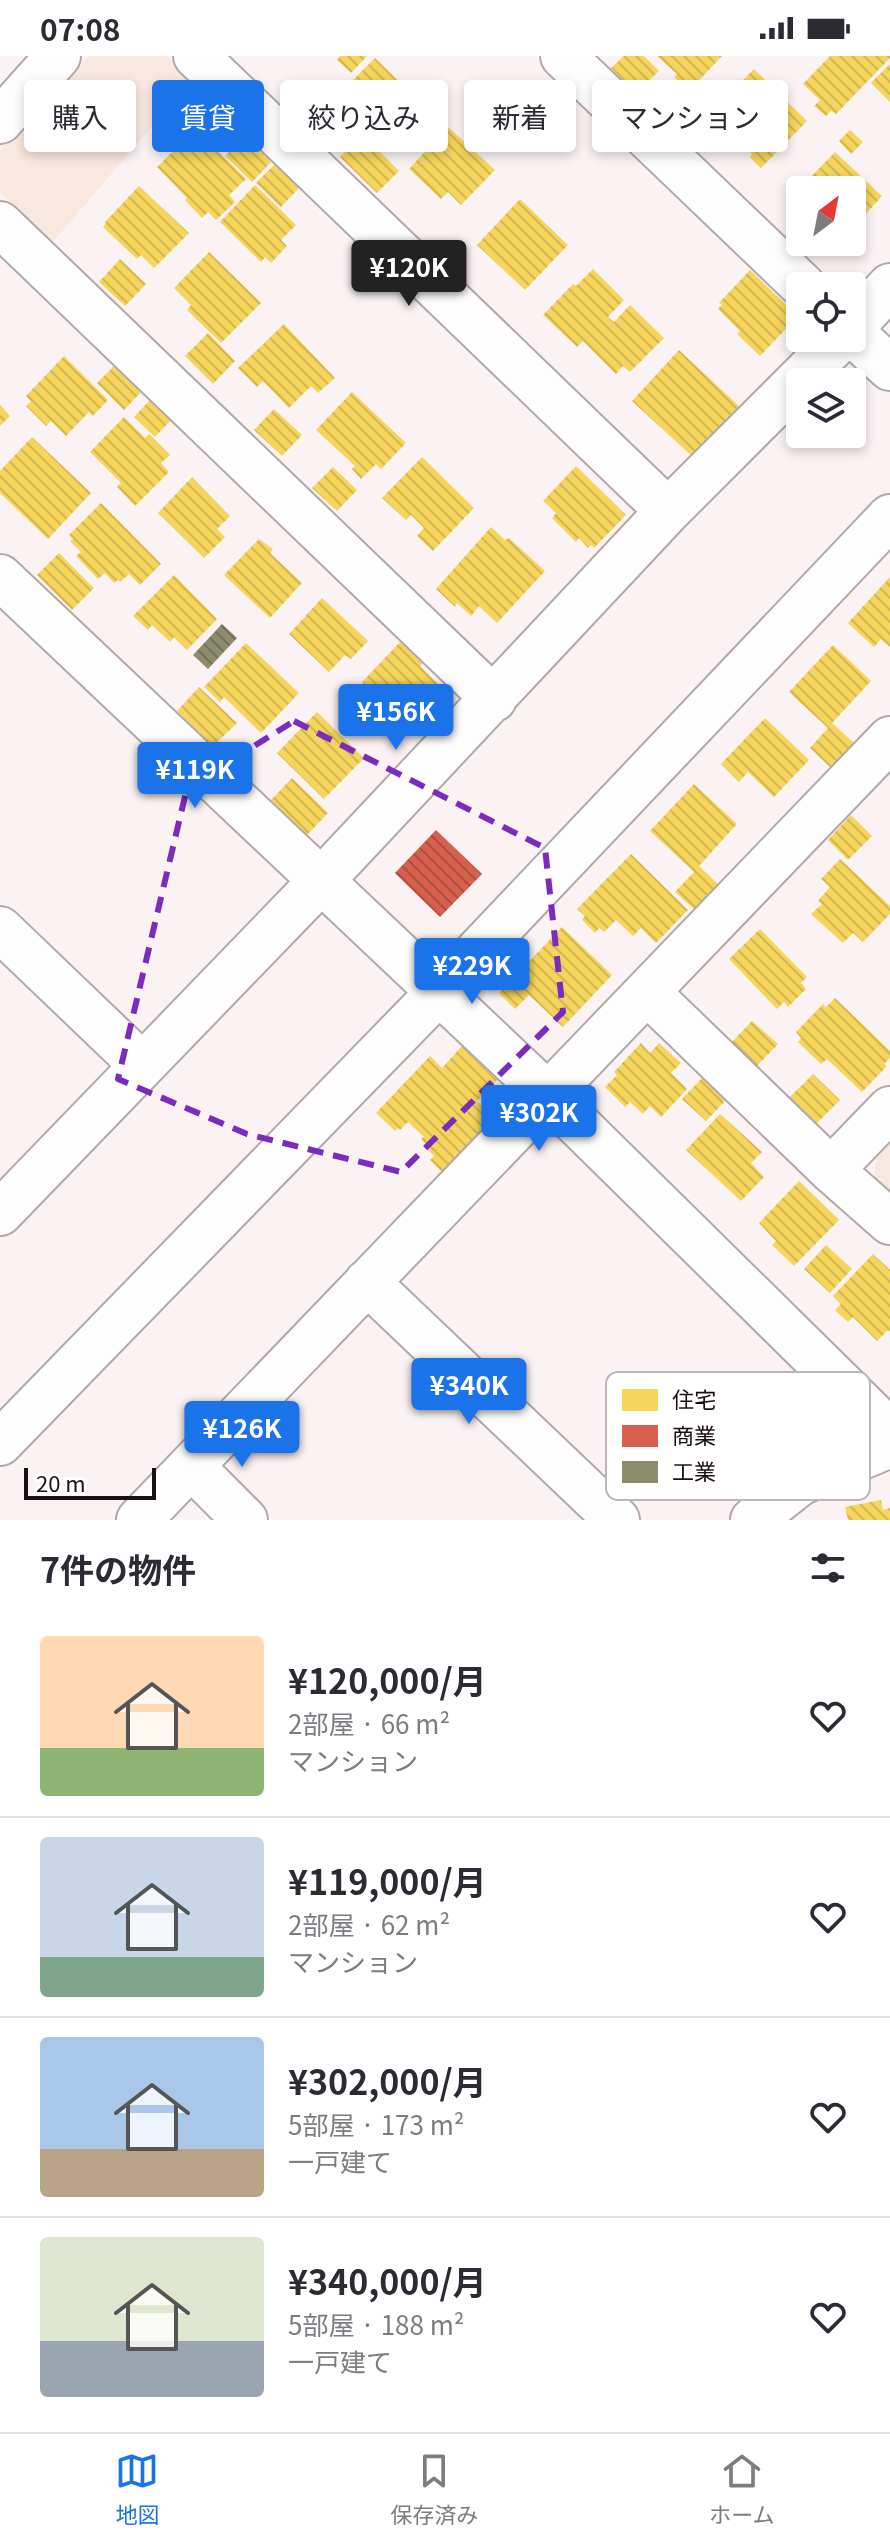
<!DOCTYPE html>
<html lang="ja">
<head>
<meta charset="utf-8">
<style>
  :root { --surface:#fff; --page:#f2f2f3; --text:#2b2b33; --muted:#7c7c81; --line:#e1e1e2; --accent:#1a73e8 }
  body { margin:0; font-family:Georgia,"Noto Sans JP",serif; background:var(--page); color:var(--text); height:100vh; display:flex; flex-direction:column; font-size:30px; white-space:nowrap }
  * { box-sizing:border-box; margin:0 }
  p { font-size:26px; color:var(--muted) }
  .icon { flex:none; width:44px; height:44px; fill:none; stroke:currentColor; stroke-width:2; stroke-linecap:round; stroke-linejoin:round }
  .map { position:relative; height:1464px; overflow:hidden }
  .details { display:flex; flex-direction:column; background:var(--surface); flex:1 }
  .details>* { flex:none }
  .guide { position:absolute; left:24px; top:24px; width:842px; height:72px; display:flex; gap:16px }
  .needle { width:52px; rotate:32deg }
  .fabs { position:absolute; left:786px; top:120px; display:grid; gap:16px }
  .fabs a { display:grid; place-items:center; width:80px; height:80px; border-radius:8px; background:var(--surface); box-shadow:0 4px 12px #0003; font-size:40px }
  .scale { position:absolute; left:24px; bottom:20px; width:132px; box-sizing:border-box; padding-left:8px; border:4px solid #1b0f13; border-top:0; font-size:22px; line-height:28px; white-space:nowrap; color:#1b0f13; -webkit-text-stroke:6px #fff; paint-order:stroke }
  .price { position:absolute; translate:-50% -68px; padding:0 18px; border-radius:8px; background:var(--accent); color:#fff; font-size:26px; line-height:52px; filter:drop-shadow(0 2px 4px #0008) }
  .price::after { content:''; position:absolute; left:50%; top:48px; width:24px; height:18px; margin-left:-12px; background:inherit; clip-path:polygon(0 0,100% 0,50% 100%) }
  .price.active { background:#222; color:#fff }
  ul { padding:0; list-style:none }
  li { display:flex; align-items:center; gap:24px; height:200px; padding:0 40px }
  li+li { border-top:2px solid var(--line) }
  li span { display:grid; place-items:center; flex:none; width:224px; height:160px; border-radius:8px; color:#555 }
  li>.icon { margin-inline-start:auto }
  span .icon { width:96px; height:96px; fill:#fffc; stroke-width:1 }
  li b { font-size:34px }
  h2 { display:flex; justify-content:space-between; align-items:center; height:96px; padding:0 40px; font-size:34px }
  .pill { padding:0 28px; border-radius:8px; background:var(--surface); box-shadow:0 4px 12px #0003; font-size:28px; line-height:72px }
  .pill.active { background:var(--accent); color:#fff }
  .status { display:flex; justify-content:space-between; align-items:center; height:56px; padding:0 40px; background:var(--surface); direction:ltr }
  .status svg { height:22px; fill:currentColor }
  .tab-bar { display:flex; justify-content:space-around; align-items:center; height:112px; border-top:2px solid var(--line); background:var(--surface); font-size:22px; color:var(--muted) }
  .tab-bar a { display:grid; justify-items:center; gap:4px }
  .tab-bar .active { color:var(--accent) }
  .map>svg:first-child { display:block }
</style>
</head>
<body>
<div class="status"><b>07:08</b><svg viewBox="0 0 49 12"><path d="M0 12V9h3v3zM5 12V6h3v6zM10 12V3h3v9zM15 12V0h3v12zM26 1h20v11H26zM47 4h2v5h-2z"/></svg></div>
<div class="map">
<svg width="890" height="1464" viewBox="0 0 890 1464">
  <defs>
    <pattern id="homes-back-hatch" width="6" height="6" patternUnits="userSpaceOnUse" patternTransform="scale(2)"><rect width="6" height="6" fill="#f6d55c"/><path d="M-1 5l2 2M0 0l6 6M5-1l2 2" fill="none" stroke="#d2b64f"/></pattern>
    <pattern id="shops-back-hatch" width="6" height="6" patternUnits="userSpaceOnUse" patternTransform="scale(2)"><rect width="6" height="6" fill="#d6604d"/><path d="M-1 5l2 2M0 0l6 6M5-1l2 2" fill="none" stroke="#ad4e3f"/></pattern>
    <pattern id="industry-back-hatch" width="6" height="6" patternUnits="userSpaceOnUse" patternTransform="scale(2)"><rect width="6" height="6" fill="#8c8c6e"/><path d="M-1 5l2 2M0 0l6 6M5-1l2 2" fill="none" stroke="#727159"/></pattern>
  </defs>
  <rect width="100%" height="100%" fill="#faf2f3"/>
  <path fill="#f9e8e0" d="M89,0H167L191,25L52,187L0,136V95Z
    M890,1081V1138L875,1125L876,1096Z"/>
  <path fill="url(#homes-back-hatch)" d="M340,0H367L351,17L337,4Z
    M624,0H644L659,15L636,37L611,12Z
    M657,0H722L689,35L674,21L677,18Z
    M830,0H890V2L836,58L831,55L826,60L814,50L820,44L803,28Z
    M375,2L429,55L407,78L402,72L387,91L371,75L375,71L360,57L355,61L335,42Z
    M890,8V46L871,27Z
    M754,13L807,65L761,112L750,101L752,98L710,58Z
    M448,71L495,114L461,149L448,136L441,143L409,113Z
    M196,73L246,123L229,139L235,146L216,164L208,156L202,162L185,144L187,142L157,111Z
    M850,74L863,86L851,98L839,85Z
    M247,78L273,104L252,126L225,100Z
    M362,78L399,115L377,137L340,101Z
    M835,96L882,140L852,173V134H812L805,127Z
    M276,107L300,131L281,151L256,127Z
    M255,129L296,169L281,184L287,190L271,207L265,201L261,206L220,166Z
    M139,130L189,177L154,212L141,199L137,203L103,171L106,167L105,166Z
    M520,143L568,189L525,234L477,189Z
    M209,196L261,247L221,287L187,254L191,249L174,232Z
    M120,203L146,228L125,250L99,226Z
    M593,213L624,244L608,261L614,266L630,249L664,282L630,316L623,310L616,318L583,285L577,291L543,259L573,228L576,230Z
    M750,214L798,260L760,300L737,278L740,275L718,253L722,249L719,247Z
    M284,268L335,322L318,337L311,330L289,352L263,325L257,331L238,312Z
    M208,277L235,305L213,328L185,300Z
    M679,294L739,350L693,401L632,345Z
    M64,300L108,344L93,360L89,356L66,380L51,365L46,370L26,350L31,346L26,340Z
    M117,307L144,333L124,354L97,327Z
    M352,336L406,387L381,413L376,408L361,423L352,413L355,410L316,374Z
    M151,343L172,363L155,381L134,361Z
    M0,349L10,360L0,370Z
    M274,353L302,379L282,400L254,374Z
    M124,361L145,382L149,378L170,399L161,407L169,416L135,450L117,431L121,427L90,396Z
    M32,381L91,437L48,483L0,437V415Z
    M422,401L474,452L433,495L417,480L424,472L411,459L406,464L382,442Z
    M576,410L626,459L594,492L591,489L588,492L579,482L576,486L552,462L556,457L543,445Z
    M333,411L357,434L337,455L312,432Z
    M192,421L230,460L217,473L225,481L204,502L158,457Z
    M101,447L161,508L140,529L129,518L120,526L118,524L114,527L105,517L98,523L76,500L81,496L70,485L73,483L69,479Z
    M491,471L505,484L509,482L545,515L497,567L479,550L471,560L457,547L455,551L436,533Z
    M259,483L273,493L270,497L302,527L270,562L224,519Z
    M59,497L94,532L72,554L37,519Z
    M174,519L217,563L187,594L174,581L170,586L152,569L148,574L133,560Z
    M890,521V591L881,583L874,591L848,567Z
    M322,542L368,585L351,603L345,599L329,616L289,578Z
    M401,585L423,607L420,610L444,634L407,672L397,662L394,665L370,642L374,638L362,626Z
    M246,587L299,637L261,677L224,641L220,646L204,631Z
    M833,589L871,625L832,667L856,689L833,714L810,692L828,672L789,636Z
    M199,631L237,667L213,690L177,655Z
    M317,656L364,702L324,743L277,697Z
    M765,662L809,704L774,741L748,716L739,726L721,708Z
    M292,722L328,757L307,779L271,744Z
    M694,728L737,768L699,810L719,829L695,854L675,836L694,816L650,775Z
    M851,759L872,780L848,804L828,784Z
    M631,798L688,854L656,887L641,872L633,880L616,864L604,876L599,872L595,877L582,864L585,860L577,853Z
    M840,803L890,850V858L863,886L853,877L843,887L811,858L822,848L818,845L830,831L821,823Z
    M562,871L612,919L563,971L529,939L515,953L499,937Z
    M760,873L807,921L801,927L806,933L788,951L784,946L777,953L729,903Z
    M835,942L890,995V1002L884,1008L887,1010L862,1036L827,1003L821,1008L798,986L801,982L796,976L823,948L826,951Z
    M752,965L778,988L755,1012L730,988Z
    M641,987L650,997L659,987L681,1007L671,1017L687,1033L661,1061L650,1050L643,1058L630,1046L625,1051L605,1031L617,1019L614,1016Z
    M462,990L497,1024L477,1045L495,1062L443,1117L430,1104L434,1100L424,1090L426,1088L421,1083L424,1081L408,1066L400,1074L398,1072L395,1075L376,1057L430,1000L442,1012Z
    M813,1018L840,1044L816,1068L789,1042Z
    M703,1021L727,1043L706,1065L682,1043Z
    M720,1058L762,1096L751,1107L764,1121L741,1145L686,1094Z
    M799,1125L839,1164L794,1210L772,1189L776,1185L759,1167Z
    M826,1189L852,1213L830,1237L804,1213Z
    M873,1198L890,1214V1276L888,1274L877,1285L853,1261L848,1266L835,1254L841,1248L833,1240Z
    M881,1444L883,1454L890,1452V1464H848L845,1451Z"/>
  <path fill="url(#shops-back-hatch)" d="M436,774L482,818L440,861L395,817Z"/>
  <path fill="url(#industry-back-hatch)" d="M222,568L237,582L208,613L193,599Z"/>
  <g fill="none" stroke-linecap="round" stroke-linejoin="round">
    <g stroke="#b2a8aa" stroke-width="48">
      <path id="minor" d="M196,0L668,455
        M563,0L803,230
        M0,65L58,0
        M0,168L494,643
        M852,271L890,230
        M852,277L890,312
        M0,521L548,1039L875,1361L886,1390
        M0,873L142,1009
        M647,936L831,1114L890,1166
        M831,1114L890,1053
        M0,1157L320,826L668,455L841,282
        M367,1226L617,1464
        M0,1387L438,937L890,461
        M191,1410L245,1464
        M139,1464L890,683
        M753,1464L800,1427L890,1389"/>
    </g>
    <use href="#minor" stroke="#fefdfd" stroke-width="44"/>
  </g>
  <path fill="none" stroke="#7b2cbf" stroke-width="6" stroke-dasharray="16 10" stroke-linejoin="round" d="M294,665L545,792L563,956L401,1116L247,1078L118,1023L187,732Z"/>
  <rect x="606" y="1316" width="264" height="128" rx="12" fill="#fff" stroke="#bbb7b8" stroke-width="2"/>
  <rect x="622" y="1333" width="36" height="22" fill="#f6d55c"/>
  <rect x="622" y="1369" width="36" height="22" fill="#d6604d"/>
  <rect x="622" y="1405" width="36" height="22" fill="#8c8c6e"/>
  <g font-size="22" fill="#1b0f13">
    <text x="672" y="1352">住宅</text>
    <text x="672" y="1388">商業</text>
    <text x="672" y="1424">工業</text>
  </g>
</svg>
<div class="fabs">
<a><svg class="needle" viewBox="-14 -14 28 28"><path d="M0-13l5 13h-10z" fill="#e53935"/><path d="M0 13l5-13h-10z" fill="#7c7c81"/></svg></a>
<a><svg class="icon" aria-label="locate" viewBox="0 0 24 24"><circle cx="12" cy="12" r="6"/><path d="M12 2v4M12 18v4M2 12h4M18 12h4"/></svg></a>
<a><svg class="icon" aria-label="layers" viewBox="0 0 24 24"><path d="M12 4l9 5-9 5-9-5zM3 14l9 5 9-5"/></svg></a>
</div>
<div class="scale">20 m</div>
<b class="price active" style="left:409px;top:252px">¥120K</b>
<b class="price" style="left:396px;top:696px">¥156K</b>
<b class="price" style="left:195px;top:754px">¥119K</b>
<b class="price" style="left:472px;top:950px">¥229K</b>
<b class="price" style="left:539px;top:1097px">¥302K</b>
<b class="price" style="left:469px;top:1370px">¥340K</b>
<b class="price" style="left:242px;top:1413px">¥126K</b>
<div class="guide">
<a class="pill">購入</a>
<a class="pill active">賃貸</a>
<a class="pill">絞り込み</a>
<a class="pill">新着</a>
<a class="pill">マンション</a>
</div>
</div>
<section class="details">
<h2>7件の物件<svg class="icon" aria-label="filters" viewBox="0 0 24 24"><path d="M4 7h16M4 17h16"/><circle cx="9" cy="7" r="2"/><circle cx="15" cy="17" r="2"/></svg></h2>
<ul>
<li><span style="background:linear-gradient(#ffd9b3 70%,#8fb573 0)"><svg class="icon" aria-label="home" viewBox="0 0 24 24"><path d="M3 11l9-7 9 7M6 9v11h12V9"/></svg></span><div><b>¥120,000/月</b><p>2部屋 · 66 m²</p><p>マンション</p></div><svg class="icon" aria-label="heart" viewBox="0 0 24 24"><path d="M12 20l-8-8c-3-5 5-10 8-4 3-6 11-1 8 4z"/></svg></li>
<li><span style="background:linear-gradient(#c9d6e8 75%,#7fa58c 0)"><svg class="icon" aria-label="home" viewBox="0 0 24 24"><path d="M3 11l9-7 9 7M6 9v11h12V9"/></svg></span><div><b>¥119,000/月</b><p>2部屋 · 62 m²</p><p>マンション</p></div><svg class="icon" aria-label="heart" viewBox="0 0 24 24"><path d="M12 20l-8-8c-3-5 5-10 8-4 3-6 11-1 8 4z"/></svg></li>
<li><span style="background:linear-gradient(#a9c7e8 70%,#b9a48a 0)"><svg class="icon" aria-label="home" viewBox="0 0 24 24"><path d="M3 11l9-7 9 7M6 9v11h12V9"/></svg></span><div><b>¥302,000/月</b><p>5部屋 · 173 m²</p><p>一戸建て</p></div><svg class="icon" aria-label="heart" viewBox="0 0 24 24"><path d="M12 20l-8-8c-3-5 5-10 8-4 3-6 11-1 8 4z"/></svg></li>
<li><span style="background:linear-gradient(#dfe7d0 65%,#9aa5b1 0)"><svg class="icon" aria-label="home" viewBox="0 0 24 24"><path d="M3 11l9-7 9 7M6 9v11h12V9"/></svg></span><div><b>¥340,000/月</b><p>5部屋 · 188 m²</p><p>一戸建て</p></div><svg class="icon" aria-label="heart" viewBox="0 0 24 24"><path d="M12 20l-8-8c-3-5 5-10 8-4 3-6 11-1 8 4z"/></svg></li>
</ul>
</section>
<nav class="tab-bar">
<a class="active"><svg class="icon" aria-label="map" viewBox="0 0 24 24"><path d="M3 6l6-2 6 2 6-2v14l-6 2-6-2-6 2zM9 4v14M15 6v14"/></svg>地図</a>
<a><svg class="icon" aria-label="saved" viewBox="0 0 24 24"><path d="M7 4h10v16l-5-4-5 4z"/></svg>保存済み</a>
<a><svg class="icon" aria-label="home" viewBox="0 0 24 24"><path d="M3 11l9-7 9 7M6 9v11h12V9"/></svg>ホーム</a>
</nav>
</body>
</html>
